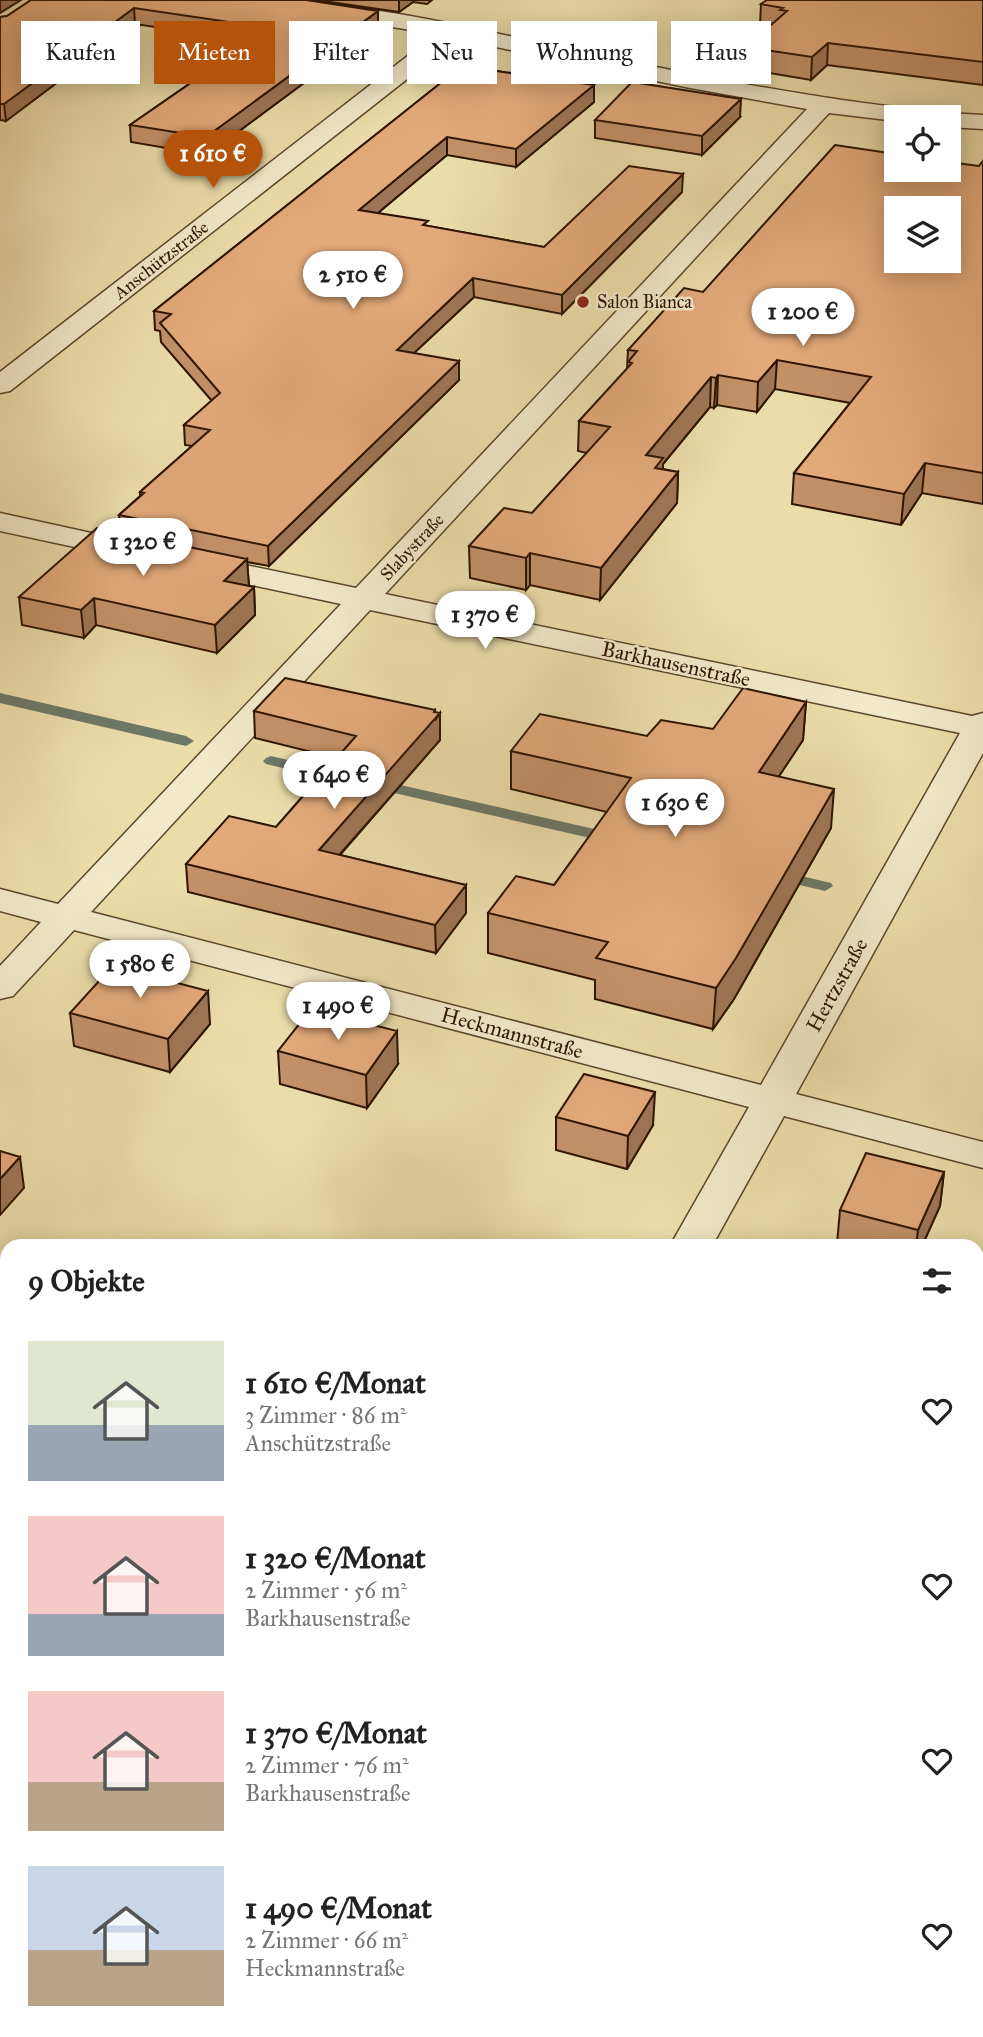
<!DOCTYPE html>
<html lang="de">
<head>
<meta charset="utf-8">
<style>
  :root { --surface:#fff; --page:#f6f6f6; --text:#222; --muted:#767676; --accent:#b45309 }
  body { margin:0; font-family:"IM FELL Great Primer",serif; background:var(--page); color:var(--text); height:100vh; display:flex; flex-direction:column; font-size:26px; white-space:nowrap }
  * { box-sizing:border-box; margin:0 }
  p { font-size:23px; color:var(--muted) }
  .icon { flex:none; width:38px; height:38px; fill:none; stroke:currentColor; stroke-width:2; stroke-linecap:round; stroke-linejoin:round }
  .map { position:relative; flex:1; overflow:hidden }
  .details { position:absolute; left:0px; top:1239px; width:984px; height:798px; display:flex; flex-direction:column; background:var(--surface); border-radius:21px 21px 0 0; box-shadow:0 4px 18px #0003 }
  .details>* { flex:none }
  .hud { position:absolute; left:21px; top:21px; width:942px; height:63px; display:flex; gap:14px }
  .controls { position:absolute; left:884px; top:105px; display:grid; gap:14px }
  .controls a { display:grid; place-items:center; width:77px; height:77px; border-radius:0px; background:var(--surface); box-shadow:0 4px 18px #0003; font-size:35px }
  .price { position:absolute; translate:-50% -60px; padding:0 16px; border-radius:24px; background:#fff; color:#222; font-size:23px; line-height:46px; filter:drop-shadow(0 2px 4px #0008) }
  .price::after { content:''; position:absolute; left:50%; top:42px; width:21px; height:16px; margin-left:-10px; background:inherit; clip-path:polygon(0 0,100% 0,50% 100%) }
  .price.current { background:var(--accent); color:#fff }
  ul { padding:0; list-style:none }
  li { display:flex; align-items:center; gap:21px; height:175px; padding:0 28px }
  li span { display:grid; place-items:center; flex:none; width:196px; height:140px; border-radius:0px; color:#555 }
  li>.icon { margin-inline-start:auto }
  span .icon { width:84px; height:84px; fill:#fffc; stroke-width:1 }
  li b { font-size:30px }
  h2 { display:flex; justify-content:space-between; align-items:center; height:84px; padding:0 28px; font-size:30px }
  .pill { padding:0 24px; border-radius:0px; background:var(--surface); box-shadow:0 4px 18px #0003; font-size:24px; line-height:63px }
  .pill.current { background:var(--accent); color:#fff }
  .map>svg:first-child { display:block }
</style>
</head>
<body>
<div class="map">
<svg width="983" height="2037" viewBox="0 0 983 2037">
  <rect width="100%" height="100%" fill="#ebddaa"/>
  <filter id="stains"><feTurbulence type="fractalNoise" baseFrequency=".00286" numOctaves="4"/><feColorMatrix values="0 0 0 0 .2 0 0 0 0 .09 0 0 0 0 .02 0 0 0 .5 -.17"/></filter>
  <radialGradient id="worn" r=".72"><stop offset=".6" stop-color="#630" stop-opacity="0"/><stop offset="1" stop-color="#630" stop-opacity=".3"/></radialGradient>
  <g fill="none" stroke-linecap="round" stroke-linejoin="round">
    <path fill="#6d7867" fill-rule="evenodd" d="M0,693L186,736L194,741L186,746L0,703Z
      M271,756L352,775L354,778L346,783L266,764L263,761L266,758Z
      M374,779L612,833L620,838L612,843L368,787L366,784L368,781Z
      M780,871L831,883L833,886L825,891L774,879L772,876Z"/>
    <g stroke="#5c462c" stroke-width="3">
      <path id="minor" d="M248,0C358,0 467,27 573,50C688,74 802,97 919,110L927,112L931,117H896V121L829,113L385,594L972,716L983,713V753L796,1094L983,1142V1168L784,1116L712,1246H670L749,1107L74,930L13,996L0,999V966L41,922L0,911V889L58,904L341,604L186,571L182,564L186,557L197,555L356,588L807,109L685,87L458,39L10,391L0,393V372L436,34L259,6L252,4ZM370,610L960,733L761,1085L91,912Z
        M948,113L983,115V129L948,127V117H938Z
        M0,513L146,545L150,551L146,557L135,560L0,531Z
        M225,2030H282L279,2037H222Z"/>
    </g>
    <use href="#minor" fill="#f2e9c8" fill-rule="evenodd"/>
  </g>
  <path fill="#c29168" stroke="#2d1402" stroke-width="2" d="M31,0H432L427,4L413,2L399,12L330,2L313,1L378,11V28L207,155L131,142L130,125L251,41L135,24L6,121L0,120V17L7,16Z
    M983,0V85L827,65L811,80L745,69L746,47L768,28L760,26L761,4Z
    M462,66L594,85V102L516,167L447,155L378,213L428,226L544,247L682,192L562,314L474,297L414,353L459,380L269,566L247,562L249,586L254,587L255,615L217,653L96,625L84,638L22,625L19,597L121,532L119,515L140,496V492L192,446L185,445L184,425L212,401L161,342L160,331L155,330L154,311Z
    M740,117L702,155L595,138V120Z
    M983,161V504L922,493L901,525L792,504L794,473L850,403L775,389L757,412L717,405L714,408L710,407L663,464V469L678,472L677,503L600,600L530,585L526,590L470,578L469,546L532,513L587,453L578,451L579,421L627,369L628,350L703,292L979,166Z
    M806,702L803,740L779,776L831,828L734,999L713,1029L595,999V980L488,953V913L554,885L607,812L511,789V751L713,729Z
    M254,711L440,713V740L340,855L466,885V913L436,953L188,892L186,864L276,827L336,758L255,738Z
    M168,972V980L210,1024L170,1072L74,1046L70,1013Z
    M278,1051L398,1064L367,1108L280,1084Z
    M556,1117L653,1125L627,1169L556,1150Z
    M944,1172L940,1206L922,1246H844L837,1244L840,1210Z
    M977,1551L983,1553V1643L976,1641Z"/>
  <path fill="#9e7655" stroke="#2d1402" stroke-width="2" d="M0,0H21L0,13Z
    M399,0H413V2L399,12Z
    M134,8L135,24L6,121L4,104Z
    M378,11V28L207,155L206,137Z
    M828,43L827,65L811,80L812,57Z
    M594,85V102L516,167V149Z
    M741,99L740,117L702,155V136Z
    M447,137V155L360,228L359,210Z
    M683,174L682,192L562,314V295Z
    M473,278L474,297L397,369V350Z
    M777,360L775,389L757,412L758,382Z
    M459,361V380L269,566L268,546Z
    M718,375L717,405L714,408L716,378Z
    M711,377L710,407L663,464L662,489L646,455Z
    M925,463L922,493L901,525L904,494Z
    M678,472L677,503L600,600L601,568Z
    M530,553V585L526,590V558Z
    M247,559L249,586L224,581Z
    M254,587L255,615L217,653L215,625Z
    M94,598L96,625L84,638L81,610Z
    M806,702L803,740L756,811L759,772Z
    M435,710L436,719L440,713V740L320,877L319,850Z
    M834,789L831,828L734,999L713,1029L716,988Z
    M466,885V913L436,953L435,925Z
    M168,972L170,1004L162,979Z
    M208,991L210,1024L170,1072L168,1039Z
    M397,1031L398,1064L367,1108L366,1075Z
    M655,1092L653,1125L627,1169L628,1136Z
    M20,1157L24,1188L0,1215V1179Z
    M944,1172L940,1206L922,1246H916L918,1230Z
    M7,1863V1886L0,1896V1873Z
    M86,2030H125L121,2036L118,2037H81Z"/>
  <path fill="#e2a979" stroke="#2d1402" stroke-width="2" fill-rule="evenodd" d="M31,0H306L378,11L206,137L130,125L270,28L134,8L4,104H0V17L7,16Z
    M767,0H983V62L828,43L812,57L746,47L787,11L780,10L783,8L761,4Z
    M462,66L594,85L516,149L447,137L359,210L428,221L423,225L544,247L629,166L683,174L562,295L473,278L397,350L459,361L268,546L119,515L144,493L140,492L210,430L184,425L220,393L160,323L171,314L154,311Z
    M632,82L741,99L702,136L595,120Z
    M835,145L896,154V170H948V162L979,166L983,161V473L925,463L904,494L794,473L871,377L777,360L758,382L718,375L716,378L711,377L646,455L663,458L655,468L678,472L601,568L530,553L526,558L469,546L504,508L532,513L610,427L579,421L632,363L628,362L637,351L628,350L684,288L703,292ZM896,208H948V261H896Z
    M97,528L247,559L224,581L254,587L215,625L94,598L81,610L19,597Z
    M285,678L435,710L434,712L440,713L319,850L466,885L435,925L186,864L229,816L276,827L356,736L254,711Z
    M743,688L806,702L759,772L834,789L736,958L716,988L596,958L608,942L488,913L516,876L554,885L631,778L511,751L540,714L647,736L661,720L713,729Z
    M118,960L168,972L162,979L208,991L168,1039L70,1013Z
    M311,1009L397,1031L366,1075L278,1051Z
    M584,1074L655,1092L628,1136L556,1117Z
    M0,1151L20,1157L0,1179Z
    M866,1153L944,1172L918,1230L840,1210Z
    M977,1551L983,1553V1624L976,1622Z
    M0,1857L7,1860V1863L0,1873Z
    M7,1943V2030H86L81,2037H0V1954Z"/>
  <circle fill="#8f2418" stroke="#f2e9c8" stroke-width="2.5" cx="583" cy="302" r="7"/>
  <g text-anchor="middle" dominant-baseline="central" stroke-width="5" stroke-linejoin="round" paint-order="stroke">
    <g font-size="18" fill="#2d1402" stroke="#f2e9c8">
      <text transform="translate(161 260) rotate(-38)">Anschützstraße</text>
      <text transform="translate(412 547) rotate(-47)">Slabystraße</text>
    </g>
    <g font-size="18" fill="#2d1402" stroke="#f2e9c8" text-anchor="start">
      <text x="597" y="302">Salon Bianca</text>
    </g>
    <g font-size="21" fill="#2d1402" stroke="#f2e9c8">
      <text transform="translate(676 664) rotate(12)">Barkhausenstraße</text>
      <text transform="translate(837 985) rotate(-61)">Hertzstraße</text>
      <text transform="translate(512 1033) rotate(15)">Heckmannstraße</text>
    </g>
  </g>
  <rect width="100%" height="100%" filter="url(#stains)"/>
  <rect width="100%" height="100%" fill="url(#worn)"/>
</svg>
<div class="controls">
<a><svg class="icon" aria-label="locate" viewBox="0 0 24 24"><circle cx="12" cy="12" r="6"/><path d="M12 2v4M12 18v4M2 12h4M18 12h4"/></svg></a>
<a><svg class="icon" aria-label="layers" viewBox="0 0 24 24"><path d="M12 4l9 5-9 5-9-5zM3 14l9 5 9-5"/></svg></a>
</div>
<b class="price current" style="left:213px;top:190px">1 610 €</b>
<b class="price" style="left:353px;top:311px">2 510 €</b>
<b class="price" style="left:803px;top:348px">1 200 €</b>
<b class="price" style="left:143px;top:578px">1 320 €</b>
<b class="price" style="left:485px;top:651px">1 370 €</b>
<b class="price" style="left:334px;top:811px">1 640 €</b>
<b class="price" style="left:675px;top:839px">1 630 €</b>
<b class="price" style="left:140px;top:1000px">1 580 €</b>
<b class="price" style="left:338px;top:1042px">1 490 €</b>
<div class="hud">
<a class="pill">Kaufen</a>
<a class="pill current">Mieten</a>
<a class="pill">Filter</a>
<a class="pill">Neu</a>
<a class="pill">Wohnung</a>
<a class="pill">Haus</a>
</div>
<section class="details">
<h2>9 Objekte<svg class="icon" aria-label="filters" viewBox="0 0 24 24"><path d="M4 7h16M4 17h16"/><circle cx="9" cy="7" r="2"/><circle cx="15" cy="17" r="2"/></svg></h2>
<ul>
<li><span style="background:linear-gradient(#dfe7d0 60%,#9aa5b1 0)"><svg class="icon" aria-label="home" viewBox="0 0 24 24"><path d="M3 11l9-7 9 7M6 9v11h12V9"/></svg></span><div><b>1 610 €/Monat</b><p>3 Zimmer · 86 m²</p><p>Anschützstraße</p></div><svg class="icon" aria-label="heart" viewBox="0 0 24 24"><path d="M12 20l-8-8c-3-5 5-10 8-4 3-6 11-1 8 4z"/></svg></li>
<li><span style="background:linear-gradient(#f6c9c9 70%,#9aa5b1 0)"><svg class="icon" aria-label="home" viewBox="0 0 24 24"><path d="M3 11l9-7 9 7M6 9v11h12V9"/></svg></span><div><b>1 320 €/Monat</b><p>2 Zimmer · 56 m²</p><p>Barkhausenstraße</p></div><svg class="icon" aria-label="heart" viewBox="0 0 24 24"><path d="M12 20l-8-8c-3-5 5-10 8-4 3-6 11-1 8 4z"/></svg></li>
<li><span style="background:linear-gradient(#f6c9c9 65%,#b9a48a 0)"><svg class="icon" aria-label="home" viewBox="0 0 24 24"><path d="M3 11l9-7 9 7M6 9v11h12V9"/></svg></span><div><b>1 370 €/Monat</b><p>2 Zimmer · 76 m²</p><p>Barkhausenstraße</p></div><svg class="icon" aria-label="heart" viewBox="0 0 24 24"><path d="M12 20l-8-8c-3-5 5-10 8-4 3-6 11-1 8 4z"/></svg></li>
<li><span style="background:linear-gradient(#c9d6e8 60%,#b9a48a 0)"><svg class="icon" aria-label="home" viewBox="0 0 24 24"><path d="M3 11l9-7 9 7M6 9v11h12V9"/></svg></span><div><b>1 490 €/Monat</b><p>2 Zimmer · 66 m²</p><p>Heckmannstraße</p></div><svg class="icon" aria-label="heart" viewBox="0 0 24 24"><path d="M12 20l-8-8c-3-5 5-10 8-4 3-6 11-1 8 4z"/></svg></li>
</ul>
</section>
</div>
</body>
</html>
